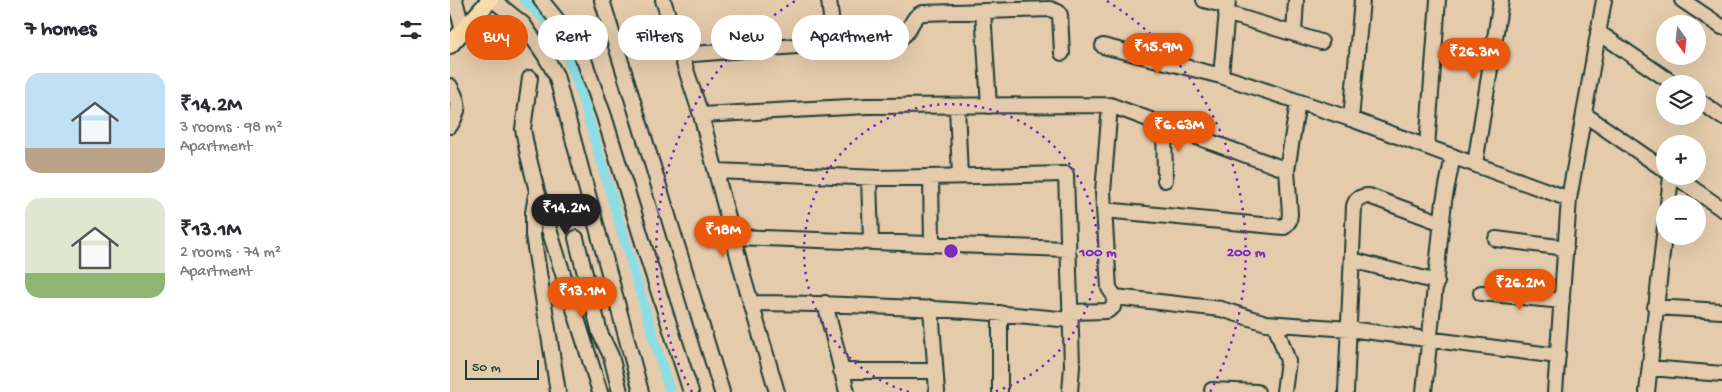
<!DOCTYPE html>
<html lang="en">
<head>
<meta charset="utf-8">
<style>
  :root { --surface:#fff; --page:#f7f7f7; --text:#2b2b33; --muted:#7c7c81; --accent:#ea580c }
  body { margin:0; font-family:"Gochi Hand",sans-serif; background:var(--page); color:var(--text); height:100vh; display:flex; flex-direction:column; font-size:19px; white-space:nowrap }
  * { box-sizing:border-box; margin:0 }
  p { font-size:16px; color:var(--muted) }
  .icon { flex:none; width:28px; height:28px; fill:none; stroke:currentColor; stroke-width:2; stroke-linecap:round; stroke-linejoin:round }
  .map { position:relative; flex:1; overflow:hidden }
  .side { display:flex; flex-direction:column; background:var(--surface); width:450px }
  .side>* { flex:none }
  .hud { position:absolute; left:15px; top:15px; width:475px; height:45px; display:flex; gap:10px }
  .needle { width:32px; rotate:165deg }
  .controls { position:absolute; left:1206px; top:15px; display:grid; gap:10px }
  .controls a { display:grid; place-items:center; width:50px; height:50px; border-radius:50%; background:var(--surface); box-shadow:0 5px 20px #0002; font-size:25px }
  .scale { position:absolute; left:15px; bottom:12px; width:74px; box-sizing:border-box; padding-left:5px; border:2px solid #1f3d34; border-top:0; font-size:14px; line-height:18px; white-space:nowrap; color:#1f3d34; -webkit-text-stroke:4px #e4cbac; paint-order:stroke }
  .price { position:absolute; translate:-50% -42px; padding:0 11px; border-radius:18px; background:var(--accent); color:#fff; font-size:16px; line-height:32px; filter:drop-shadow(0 1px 2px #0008) }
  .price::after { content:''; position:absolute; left:50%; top:30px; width:15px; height:11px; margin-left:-8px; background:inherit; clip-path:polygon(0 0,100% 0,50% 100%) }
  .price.selected { background:#222; color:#fff }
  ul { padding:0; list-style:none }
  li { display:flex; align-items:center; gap:15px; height:125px; padding:0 25px }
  li span { display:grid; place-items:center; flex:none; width:140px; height:100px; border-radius:15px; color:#555 }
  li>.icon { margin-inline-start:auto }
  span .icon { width:60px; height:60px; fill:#fffc; stroke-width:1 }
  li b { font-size:21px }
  h2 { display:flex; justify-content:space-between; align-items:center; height:60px; padding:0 25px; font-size:21px }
  .pill { padding:0 18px; border-radius:22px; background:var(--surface); box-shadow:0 5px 20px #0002; font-size:18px; line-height:45px }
  .pill.selected { background:var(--accent); color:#fff }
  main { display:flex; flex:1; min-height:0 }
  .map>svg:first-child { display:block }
</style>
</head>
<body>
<main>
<section class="side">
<h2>7 homes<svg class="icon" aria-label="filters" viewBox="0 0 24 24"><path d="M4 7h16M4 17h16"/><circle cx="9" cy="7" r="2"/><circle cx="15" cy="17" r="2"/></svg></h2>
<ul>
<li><span style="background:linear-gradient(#bfe0f5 75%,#b9a48a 0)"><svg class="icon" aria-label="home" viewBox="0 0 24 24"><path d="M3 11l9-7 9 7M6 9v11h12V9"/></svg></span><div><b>₹14.2M</b><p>3 rooms · 98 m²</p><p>Apartment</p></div></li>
<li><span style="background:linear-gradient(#dfe7d0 75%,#8fb573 0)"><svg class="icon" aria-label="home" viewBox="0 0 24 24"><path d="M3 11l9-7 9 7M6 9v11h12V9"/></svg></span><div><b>₹13.1M</b><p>2 rooms · 74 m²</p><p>Apartment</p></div></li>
</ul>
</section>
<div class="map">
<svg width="1272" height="392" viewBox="0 0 1272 392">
  <rect width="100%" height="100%" fill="#e4cbac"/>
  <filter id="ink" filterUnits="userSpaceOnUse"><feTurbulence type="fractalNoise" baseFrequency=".02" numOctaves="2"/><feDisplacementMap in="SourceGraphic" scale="10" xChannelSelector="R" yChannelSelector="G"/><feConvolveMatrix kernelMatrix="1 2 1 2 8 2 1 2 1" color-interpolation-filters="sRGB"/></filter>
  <g filter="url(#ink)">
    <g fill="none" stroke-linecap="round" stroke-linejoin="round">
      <path stroke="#8cdde5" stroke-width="10" d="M74,0L94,18L111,42L128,84L220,392"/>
      <g stroke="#1f3d34" stroke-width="18">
        <path id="minor" d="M5,0L13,31
          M43,0L73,24L94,54L106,75L191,392
          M91,0L124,41L134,60L154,116L198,259L241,392
          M152,0L272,392
          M213,0L251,115L417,106L660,105L837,170L848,102
          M379,0L384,43
          M754,0L777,6
          M778,0L771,76L901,119L1119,199
          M1232,0L1272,27
          M533,11L539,106
          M776,13L871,42
          M1148,32L1224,84
          M844,33L846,0
          M653,46L771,76
          M231,55L449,38C462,33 460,16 473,13L600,9L608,12L610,15L612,53
          M80,78L73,129L78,155L87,191L150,392
          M0,86C10,103 10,110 0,126
          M1248,100L1272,117
          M660,105L653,192L659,288L665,297L771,309L816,323L899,329L1108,356
          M507,106L510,176
          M1134,114L1215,170
          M251,115L294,279L327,392
          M901,119L912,0
          M714,125L715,180
          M977,147L988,0
          M1025,164L1051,0
          M266,171L429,178L616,174L622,366L620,392
          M1225,176L1272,209
          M481,177L482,244
          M419,178L421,242
          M86,195L83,213V235L108,392
          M1218,204L1221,176
          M654,210L834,227L839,221L840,214L837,170
          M283,237L618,249
          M126,238L150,333L161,356L170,392
          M1046,239L1116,248
          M902,260L987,282
          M1031,293L1112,301
          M301,303C408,304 514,309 620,320
          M375,303L397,392
          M1205,307L1272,311
          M481,308L487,392
          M620,312L657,311L663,307L665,297
          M550,313V392
          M825,324L838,361L834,392
          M1200,368L1272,374
          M391,371H485
          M762,390L807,392
          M896,392L904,206C906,198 911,196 919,196L992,223
          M974,392L994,201L1003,156
          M1105,392L1119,199L1154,0
          M1197,392L1215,226"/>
      </g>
      <g stroke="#1f3d34" stroke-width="20">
        <path id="major" d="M0,45L40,0"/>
      </g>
      <use href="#minor" stroke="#e4cbac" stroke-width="14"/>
      <use href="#major" stroke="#f8deab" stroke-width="16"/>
    </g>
  </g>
  <g fill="none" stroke="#7b2cbf" stroke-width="2.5" stroke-dasharray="2.5 5">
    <path d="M459 392A147 147 0 1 1 543 392"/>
    <path d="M242 392A295 295 0 0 1 345 1M657 1A295 295 0 0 1 760 392"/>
  </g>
  <circle cx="501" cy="251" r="8" fill="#7b2cbf" stroke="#e4cbac" stroke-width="2.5"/>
  <g font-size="15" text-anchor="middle" font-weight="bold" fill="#7b2cbf" stroke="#e4cbac" stroke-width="4.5" stroke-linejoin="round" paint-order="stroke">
    <text x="648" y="256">100 m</text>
    <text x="796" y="256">200 m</text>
  </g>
</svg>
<div class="controls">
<a><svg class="needle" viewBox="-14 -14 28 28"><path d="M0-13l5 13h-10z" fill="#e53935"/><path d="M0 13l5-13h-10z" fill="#7c7c81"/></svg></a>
<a><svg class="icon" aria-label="layers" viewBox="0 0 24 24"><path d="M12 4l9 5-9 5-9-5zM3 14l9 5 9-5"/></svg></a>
<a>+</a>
<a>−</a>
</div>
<div class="scale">50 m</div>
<b class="price" style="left:708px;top:75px">₹15.9M</b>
<b class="price" style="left:1024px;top:80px">₹26.3M</b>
<b class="price" style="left:729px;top:153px">₹6.63M</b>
<b class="price selected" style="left:116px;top:236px">₹14.2M</b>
<b class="price" style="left:273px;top:258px">₹18M</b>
<b class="price" style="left:1070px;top:311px">₹26.2M</b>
<b class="price" style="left:132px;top:319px">₹13.1M</b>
<div class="hud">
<a class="pill selected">Buy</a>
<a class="pill">Rent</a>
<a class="pill">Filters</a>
<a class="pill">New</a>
<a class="pill">Apartment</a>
</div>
</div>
</main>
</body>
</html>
